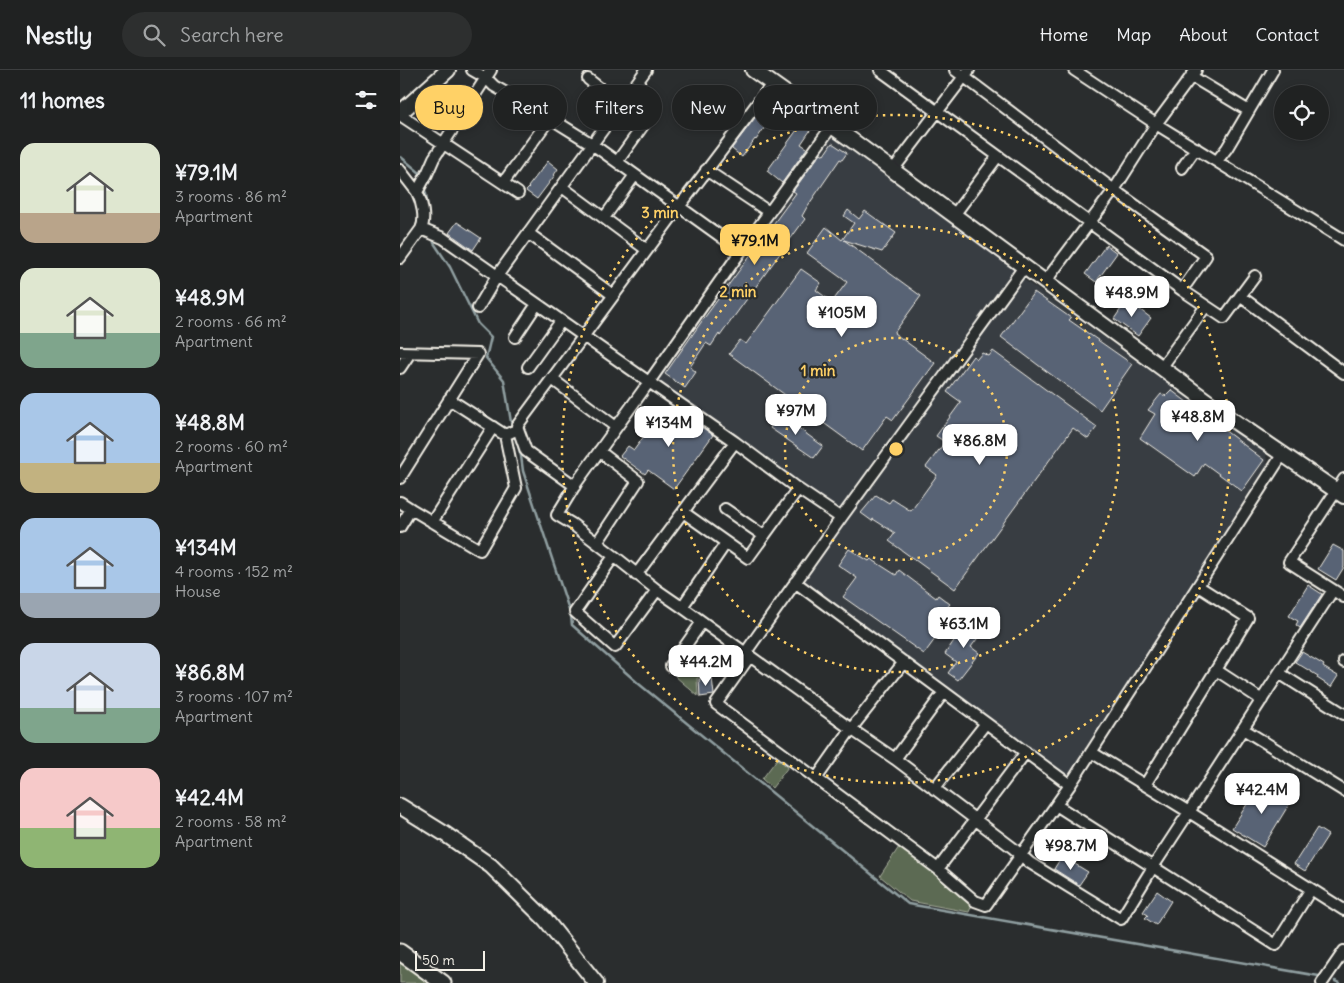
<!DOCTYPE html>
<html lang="en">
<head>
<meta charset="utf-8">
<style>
  :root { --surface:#202222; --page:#2d2f2f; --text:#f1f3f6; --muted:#a2a4a5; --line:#3d3f40; --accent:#ffd166 }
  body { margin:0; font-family:Delius,sans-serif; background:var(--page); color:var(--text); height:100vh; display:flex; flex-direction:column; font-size:19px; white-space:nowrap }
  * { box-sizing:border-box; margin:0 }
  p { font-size:16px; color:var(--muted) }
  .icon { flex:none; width:28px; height:28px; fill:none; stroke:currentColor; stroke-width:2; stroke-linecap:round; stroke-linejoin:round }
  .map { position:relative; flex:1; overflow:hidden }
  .drawer { display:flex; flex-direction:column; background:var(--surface); width:400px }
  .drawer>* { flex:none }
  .banner { position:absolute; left:15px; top:15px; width:475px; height:45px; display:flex; gap:10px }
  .fabs { position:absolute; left:874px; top:15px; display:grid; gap:10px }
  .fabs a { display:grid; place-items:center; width:55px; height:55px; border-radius:50%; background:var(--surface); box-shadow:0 2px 8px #0003,0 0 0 1px var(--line); font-size:25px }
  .scale { position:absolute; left:15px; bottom:12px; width:70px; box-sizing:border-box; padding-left:5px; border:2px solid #f4f1e8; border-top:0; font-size:14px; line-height:18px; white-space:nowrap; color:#f4f1e8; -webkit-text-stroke:4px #2a2d2e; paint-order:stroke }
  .price { position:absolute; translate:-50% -42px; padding:0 11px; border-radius:10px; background:#fff; color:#222; font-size:16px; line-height:32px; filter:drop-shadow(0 1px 2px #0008) }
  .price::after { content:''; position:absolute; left:50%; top:30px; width:15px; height:11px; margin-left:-8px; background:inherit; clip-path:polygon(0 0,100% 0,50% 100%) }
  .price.current { background:var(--accent); color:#111 }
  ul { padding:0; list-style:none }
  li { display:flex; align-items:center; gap:15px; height:125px; padding:0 20px }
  li span { display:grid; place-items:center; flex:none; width:140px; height:100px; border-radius:15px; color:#555 }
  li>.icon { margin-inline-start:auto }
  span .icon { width:60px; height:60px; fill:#fffc; stroke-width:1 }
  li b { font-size:21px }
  h2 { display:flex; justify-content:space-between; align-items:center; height:60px; padding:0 20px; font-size:21px }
  .pill { padding:0 18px; border-radius:22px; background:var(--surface); box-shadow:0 2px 8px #0003,0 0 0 1px var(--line); font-size:18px; line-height:45px }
  .pill.current { background:var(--accent); color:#111 }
  header { display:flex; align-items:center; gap:30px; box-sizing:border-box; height:70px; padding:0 25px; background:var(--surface); border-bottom:1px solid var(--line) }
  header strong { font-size:24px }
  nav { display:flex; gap:28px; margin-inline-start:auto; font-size:18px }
  .search { width:350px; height:45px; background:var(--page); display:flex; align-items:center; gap:12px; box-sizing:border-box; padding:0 18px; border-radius:28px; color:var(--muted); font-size:19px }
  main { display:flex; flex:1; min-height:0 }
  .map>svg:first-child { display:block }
</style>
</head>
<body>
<header>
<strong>Nestly</strong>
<div class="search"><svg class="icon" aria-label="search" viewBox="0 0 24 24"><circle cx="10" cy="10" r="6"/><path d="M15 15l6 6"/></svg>Search here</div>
<nav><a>Home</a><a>Map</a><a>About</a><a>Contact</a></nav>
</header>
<main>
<section class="drawer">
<h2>11 homes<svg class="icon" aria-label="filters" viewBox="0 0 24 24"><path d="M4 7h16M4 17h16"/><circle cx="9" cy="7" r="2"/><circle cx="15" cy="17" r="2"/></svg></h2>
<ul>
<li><span style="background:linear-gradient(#dfe7d0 70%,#b9a48a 0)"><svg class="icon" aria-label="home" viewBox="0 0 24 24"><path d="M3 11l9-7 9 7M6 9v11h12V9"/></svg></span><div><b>¥79.1M</b><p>3 rooms · 86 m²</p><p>Apartment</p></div></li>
<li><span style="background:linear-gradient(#dfe7d0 65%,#7fa58c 0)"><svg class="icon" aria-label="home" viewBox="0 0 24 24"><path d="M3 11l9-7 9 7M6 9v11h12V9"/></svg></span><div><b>¥48.9M</b><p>2 rooms · 66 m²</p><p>Apartment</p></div></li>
<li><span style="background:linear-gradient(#a9c7e8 70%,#c2b280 0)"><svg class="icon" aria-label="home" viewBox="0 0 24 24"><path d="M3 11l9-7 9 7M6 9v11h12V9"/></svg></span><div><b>¥48.8M</b><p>2 rooms · 60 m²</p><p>Apartment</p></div></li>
<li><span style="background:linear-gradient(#a9c7e8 75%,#9aa5b1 0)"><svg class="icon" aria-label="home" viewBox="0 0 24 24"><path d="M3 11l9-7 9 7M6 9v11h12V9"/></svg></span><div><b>¥134M</b><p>4 rooms · 152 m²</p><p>House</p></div></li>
<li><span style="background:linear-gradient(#c9d6e8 65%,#7fa58c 0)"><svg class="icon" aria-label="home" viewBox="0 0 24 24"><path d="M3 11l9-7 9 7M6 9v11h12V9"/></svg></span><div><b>¥86.8M</b><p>3 rooms · 107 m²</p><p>Apartment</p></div></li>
<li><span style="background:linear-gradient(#f6c9c9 60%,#8fb573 0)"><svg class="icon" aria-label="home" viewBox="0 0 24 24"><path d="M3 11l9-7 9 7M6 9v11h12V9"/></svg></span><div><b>¥42.4M</b><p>2 rooms · 58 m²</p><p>Apartment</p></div></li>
</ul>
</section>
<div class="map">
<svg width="944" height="913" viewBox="0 0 944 913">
  <rect width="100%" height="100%" fill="#2a2d2e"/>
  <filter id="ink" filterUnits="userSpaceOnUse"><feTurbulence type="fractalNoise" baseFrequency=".02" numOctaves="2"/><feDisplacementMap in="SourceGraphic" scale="10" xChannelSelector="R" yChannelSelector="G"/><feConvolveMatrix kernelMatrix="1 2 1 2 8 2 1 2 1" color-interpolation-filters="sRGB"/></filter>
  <g filter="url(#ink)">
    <path fill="#383d43" d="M431,66L615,199L439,441L255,308Z
      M623,209L866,384L867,395L668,705L403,512Z"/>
    <path fill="#5c6a52" stroke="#a8ae9d" d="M287,588L311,606L297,608L298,626L275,606Z
      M377,689L388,697L372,718L362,709Z
      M499,777L540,806L560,827L572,835L569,842L510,831L480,806Z
      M0,890L31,913H0Z"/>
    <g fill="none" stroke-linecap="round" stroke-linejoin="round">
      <path stroke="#909fa1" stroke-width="2.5" d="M1,87L20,103L21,107
        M24,117L26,124L28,141
        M33,168L34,173L50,197L78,254L91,267L86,288L104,310L112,358
        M114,363L121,386L123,401L171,546L172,555L239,614L508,834L919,906
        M935,911L940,913"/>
    </g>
    <path fill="#596374" stroke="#f4f1e8" d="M370,28L380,35L356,70L355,69L342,87L332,79V78Z
      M405,49L414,55L401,74L407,78L382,113L367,101Z
      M432,73L447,83L442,90L440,89L407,137L402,146L405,149L320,266L319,264L311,276L306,273L290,297L296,302L285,318L265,304L302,251L396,123L393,121L421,83L424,85Z
      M148,91L158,99L154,105H155L137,129L126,121L129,118L128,117Z
      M448,140L459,149L465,141L496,163L482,182L444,170L521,226L494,263L535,293L493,350L487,346L462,381L329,284L340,270L346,274L401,199L421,213L416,220L432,232L447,212L407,183L426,157L442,170L454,153L444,146Z
      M57,152L81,168L73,180L49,163Z
      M706,175L717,183L696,212L685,204Z
      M634,222L671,248L669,250L732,294L700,340L642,298L601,267Z
      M727,230L751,248L738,266L714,249Z
      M593,281L697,357L688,369L673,358L555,519L489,471L495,463L473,449L472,451L461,443L476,425L489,433L492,429L511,441L537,405L526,397L545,372L536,366L561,332L547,322L573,286L577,289L582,283L589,286Z
      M771,320L864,390L842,421L804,393L795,407L740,368L755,344L748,340L761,324L765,326Z
      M272,336L313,365L274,419L248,400L245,404L220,386L228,376L234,380L253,354L256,356Z
      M379,344L423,376L414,388L370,358Z
      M933,475L944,481V497L936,510L918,499Z
      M449,479L469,491L471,489L496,505L499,500L536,528L538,525L550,534L545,540L552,546L524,584L443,527L457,508L438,495Z
      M908,515L922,524L900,558L896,555L898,551L889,546Z
      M568,550L583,561L571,577L579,583L558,610L548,603L556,592L545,584Z
      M902,582L924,595L923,597L938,606L931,617L917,608L918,606L895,592Z
      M312,608L314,625L300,627L299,609Z
      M861,712L891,731L863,777L832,758Z
      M917,758L928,765L905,801L894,794Z
      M662,786L688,802L679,815L654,799Z
      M757,821L771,831L756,855L745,848L748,845L743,842Z"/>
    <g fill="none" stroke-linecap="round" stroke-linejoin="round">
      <g stroke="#f4f1e8" stroke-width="14">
        <path id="street" d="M72,0L86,8L94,16L150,48L192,74L341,181L249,312L335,372L398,419L441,448L346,582
          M480,0L782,220L806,186L714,120L555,0
          M674,0L756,54L944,170
          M791,6L849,41
          M188,9L221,35
          M0,45L118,123
          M817,91L827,78L873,0
          M217,92L247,50L224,31
          M782,98L796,78
          M0,100L17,122
          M306,100L369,142
          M493,100L569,0
          M103,113L150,48
          M162,117L247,180
          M554,145L598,86
          M204,148L235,105
          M21,159L43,168L249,312L177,412L157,445L172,454L214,486L175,542L215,577L257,520L286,540L451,659L495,689L613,778L630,793L721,849L753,797L876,875L911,819L944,840
          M128,163L213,225
          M341,181L432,56
          M0,188L21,159C26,149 22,132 17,122L27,104L34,88L91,0
          M645,212L714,120L756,54L796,0
          M782,220L824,248L855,206
          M840,226L944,303
          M78,238L97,206L246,0
          M115,267L137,234
          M0,282L78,284L0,408
          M128,297L161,251
          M0,298L10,283
          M761,298L806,236
          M152,309L216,357
          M49,329L105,365
          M944,409L889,492L944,527
          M175,416L126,381L117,356L279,137L372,14
          M0,432L11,439L0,457
          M11,439L80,480L116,418L105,365L118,359
          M325,439L364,466
          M283,442L348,488L398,419
          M441,448L624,197
          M32,452L93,357
          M197,473L238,411L199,381
          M214,486L257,520
          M236,505L335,372
          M395,512L670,715
          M282,537L326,473
          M350,586L316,634L538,799L575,831L586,835L670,715L882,385
          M944,592V591
          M271,596L302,552
          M816,600L862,630
          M879,603L933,520
          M843,659L944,721
          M495,689L544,622
          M416,709L451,659L504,592
          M745,715L848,548L798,516
          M534,719L586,653
          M656,735L753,797L789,742L691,682
          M538,799L626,682
          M911,819L789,742L879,603L944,644
          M922,913L944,881"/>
      </g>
      <g stroke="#f4f1e8" stroke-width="18">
        <path id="secondary" d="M353,0L453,71L834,351L944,426
          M0,43L48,0
          M0,736L45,764L91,796L145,849L196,913"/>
      </g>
      <g stroke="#f4f1e8" stroke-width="19">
        <path id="primary" d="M0,882L43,913"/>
      </g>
      <use href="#street" stroke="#2a2d2e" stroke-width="10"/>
      <use href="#secondary" stroke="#2a2d2e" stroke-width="14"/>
      <use href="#primary" stroke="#2a2d2e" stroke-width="15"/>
    </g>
  </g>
  <g fill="none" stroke="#ffd166" stroke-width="2.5" stroke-dasharray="2.5 5">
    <circle cx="496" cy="379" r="111"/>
    <circle cx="496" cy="379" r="223"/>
    <circle cx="496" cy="379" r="334"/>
  </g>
  <circle cx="496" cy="379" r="8" fill="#ffd166" stroke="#2a2d2e" stroke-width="2.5"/>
  <g font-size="15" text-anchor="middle" font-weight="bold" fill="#ffd166" stroke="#2a2d2e" stroke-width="4.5" stroke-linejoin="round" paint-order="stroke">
    <text x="260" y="148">3 min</text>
    <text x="338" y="227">2 min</text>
    <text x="418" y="306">1 min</text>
  </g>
</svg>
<div class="fabs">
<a><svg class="icon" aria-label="locate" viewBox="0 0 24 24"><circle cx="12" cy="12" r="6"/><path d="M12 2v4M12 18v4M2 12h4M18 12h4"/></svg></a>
</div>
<div class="scale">50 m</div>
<b class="price current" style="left:355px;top:196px">¥79.1M</b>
<b class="price" style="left:732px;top:248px">¥48.9M</b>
<b class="price" style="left:442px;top:268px">¥105M</b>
<b class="price" style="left:396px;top:366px">¥97M</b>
<b class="price" style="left:798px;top:372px">¥48.8M</b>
<b class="price" style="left:269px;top:378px">¥134M</b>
<b class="price" style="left:580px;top:396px">¥86.8M</b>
<b class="price" style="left:564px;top:579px">¥63.1M</b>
<b class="price" style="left:306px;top:617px">¥44.2M</b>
<b class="price" style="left:862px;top:745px">¥42.4M</b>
<b class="price" style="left:671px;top:801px">¥98.7M</b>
<div class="banner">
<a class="pill current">Buy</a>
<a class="pill">Rent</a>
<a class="pill">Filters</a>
<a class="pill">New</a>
<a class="pill">Apartment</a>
</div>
</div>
</main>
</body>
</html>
